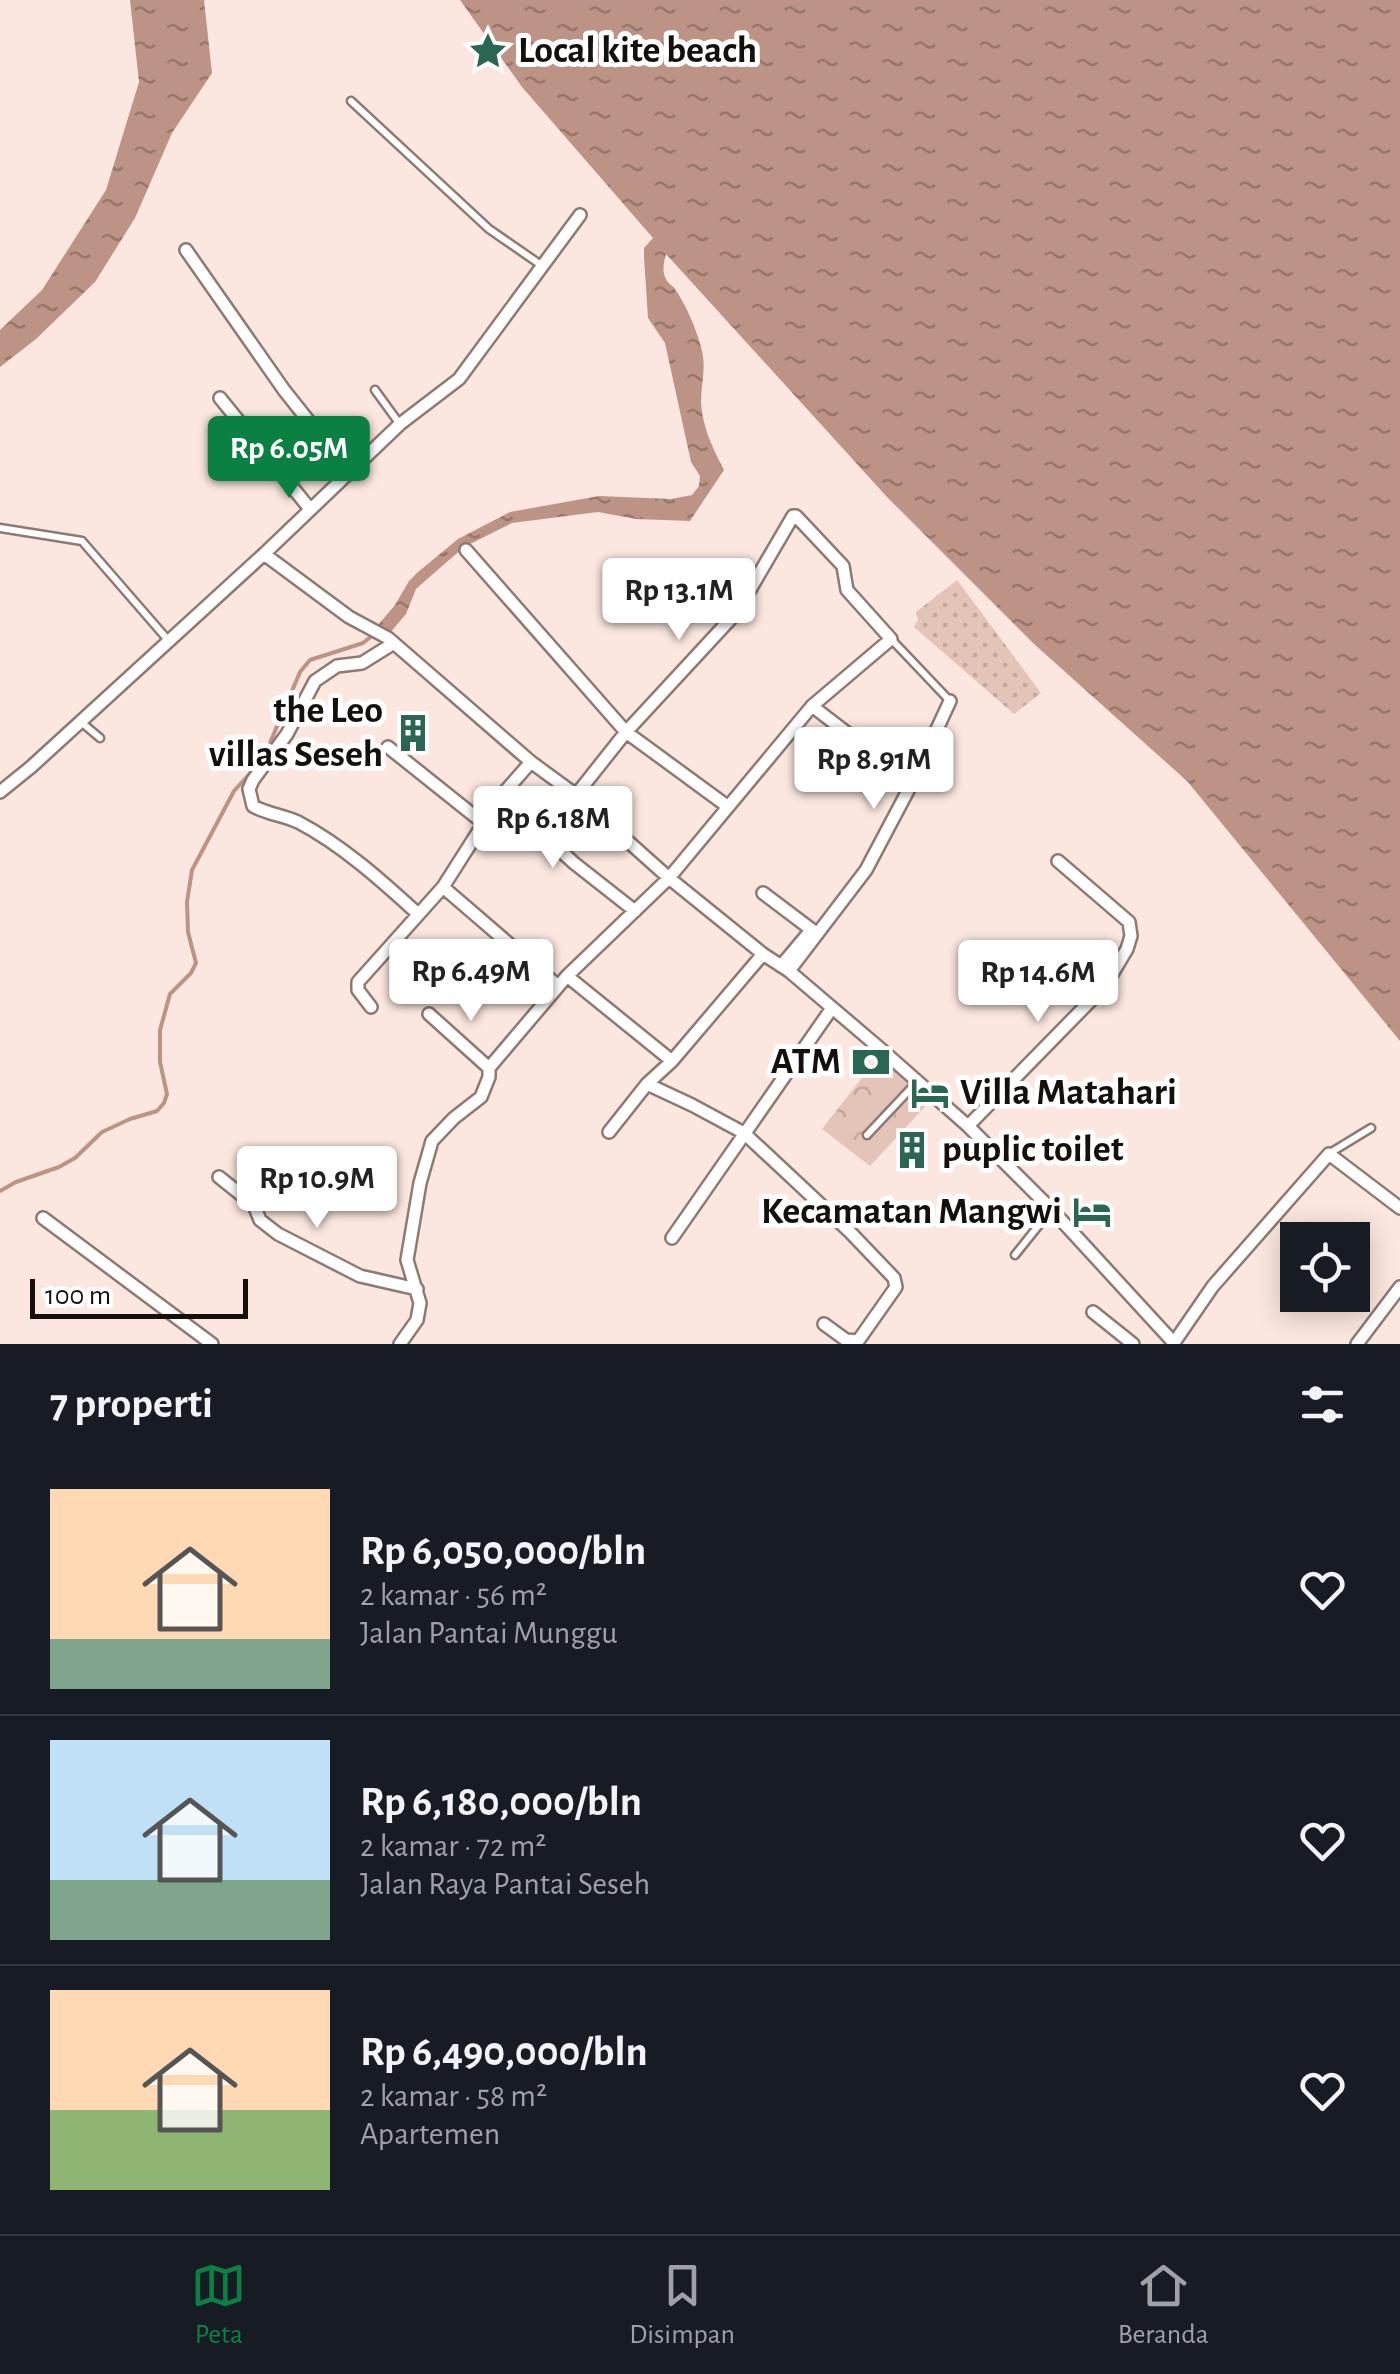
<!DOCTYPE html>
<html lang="id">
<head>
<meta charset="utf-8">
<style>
  :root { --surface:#171b24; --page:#242831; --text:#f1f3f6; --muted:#9ea1a6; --line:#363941; --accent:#0b8043 }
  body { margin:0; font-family:"Alegreya Sans",sans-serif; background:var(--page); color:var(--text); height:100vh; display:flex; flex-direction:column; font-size:38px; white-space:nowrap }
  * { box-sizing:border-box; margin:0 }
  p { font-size:32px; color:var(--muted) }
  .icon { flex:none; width:55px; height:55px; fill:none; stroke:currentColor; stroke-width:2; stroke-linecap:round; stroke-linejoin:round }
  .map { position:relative; height:1344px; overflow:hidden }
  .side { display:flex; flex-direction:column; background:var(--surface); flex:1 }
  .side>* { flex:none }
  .buttons { position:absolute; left:1280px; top:1222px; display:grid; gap:20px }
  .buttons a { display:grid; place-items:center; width:90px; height:90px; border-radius:0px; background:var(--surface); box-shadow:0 5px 25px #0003; font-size:50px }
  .scale { position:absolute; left:30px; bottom:25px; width:218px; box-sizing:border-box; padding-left:10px; border:5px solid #16100d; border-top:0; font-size:28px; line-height:35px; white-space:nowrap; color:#16100d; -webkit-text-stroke:8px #fff; paint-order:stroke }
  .price { position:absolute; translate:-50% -85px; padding:0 22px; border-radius:10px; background:#fff; color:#222; font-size:32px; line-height:65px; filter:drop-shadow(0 2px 5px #0008) }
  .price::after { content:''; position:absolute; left:50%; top:60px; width:30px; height:22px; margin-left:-15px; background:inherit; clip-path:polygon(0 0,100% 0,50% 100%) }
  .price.selected { background:var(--accent); color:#fff }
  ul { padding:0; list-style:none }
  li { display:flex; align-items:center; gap:30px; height:250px; padding:0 50px }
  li+li { border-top:2px solid var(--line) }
  li span { display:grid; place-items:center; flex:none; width:280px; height:200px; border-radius:0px; color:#555 }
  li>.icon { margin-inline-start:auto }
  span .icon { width:120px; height:120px; fill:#fffc; stroke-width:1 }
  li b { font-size:42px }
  h2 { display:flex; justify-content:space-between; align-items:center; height:120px; padding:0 50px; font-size:42px }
  .tab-bar { display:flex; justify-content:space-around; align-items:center; height:140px; border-top:2px solid var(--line); background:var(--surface); font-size:28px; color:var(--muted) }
  .tab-bar a { display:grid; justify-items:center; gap:5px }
  .tab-bar .selected { color:var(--accent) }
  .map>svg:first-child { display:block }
</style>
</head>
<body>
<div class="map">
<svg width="1400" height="1344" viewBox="0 0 1400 1344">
  <defs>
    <pattern id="grass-dots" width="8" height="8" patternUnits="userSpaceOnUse" patternTransform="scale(2.5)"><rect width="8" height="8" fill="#e4c3b8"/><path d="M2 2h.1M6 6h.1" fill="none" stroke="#c3a69d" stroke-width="1.8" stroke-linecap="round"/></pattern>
    <pattern id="park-crowns" width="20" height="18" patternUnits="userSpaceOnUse" patternTransform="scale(2.5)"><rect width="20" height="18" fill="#e4c3b8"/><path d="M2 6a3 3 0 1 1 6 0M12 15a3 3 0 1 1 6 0" fill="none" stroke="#c3a69d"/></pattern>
    <pattern id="water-ripples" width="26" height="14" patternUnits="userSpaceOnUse" patternTransform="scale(2.5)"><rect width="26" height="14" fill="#bc9385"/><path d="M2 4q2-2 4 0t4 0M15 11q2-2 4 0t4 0" fill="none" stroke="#98776b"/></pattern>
  </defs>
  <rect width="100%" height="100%" fill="#fbe7df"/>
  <path fill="url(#grass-dots)" d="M957,580L1041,693L1014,714L914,627L918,620L916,612Z"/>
  <path fill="url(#park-crowns)" d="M883,1051L933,1098L870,1166L822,1129Z"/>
  <path fill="url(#water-ripples)" d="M130,0H204L212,73L172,133L135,218L95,282L36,339L0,367V330L42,290L106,190L139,82Z
    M460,0H1400V1041L1187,781L1034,644L887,497L666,254C664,261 662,270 665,277C668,284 670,283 675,289C686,305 696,328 701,347C707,367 701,383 701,402C702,426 713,449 724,470L690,521L636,519L598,512L512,523L464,547L425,581L416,589L406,614L389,634L378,625L395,605L409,581L418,572L458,539L510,512L599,496L671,499L692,495L699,486L700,476L691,462L665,343L648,318L644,257V248L653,238L522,87Z"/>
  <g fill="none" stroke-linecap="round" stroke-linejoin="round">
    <path stroke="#bc9385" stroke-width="4" d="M0,1191L16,1182L59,1167L75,1158L102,1132L130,1119L157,1111L164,1103L167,1094L160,1062V1030L170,994L191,973L196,963L188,932L187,902L192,870L234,791L255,768L267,750L300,672L310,660L363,643L373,635"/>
    <g stroke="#8c7a73" stroke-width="11">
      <path id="lane" d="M351,101L489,229L541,265
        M375,390L399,423
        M0,528L82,541L168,640
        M892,640L949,700
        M81,722L100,738
        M867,1135L916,1083
        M1330,1153L1371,1128
        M1015,1255L1051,1210"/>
    </g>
    <g stroke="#8c7a73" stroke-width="16">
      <path id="street" d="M186,250L284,390L349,472
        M220,398L310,509
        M466,550L626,732L727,806
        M264,554L349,617L388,638L531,762L576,795L669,878L763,954L789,971L883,1051L968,1126L1051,1209L1174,1343
        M662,566L737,612
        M394,643L362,663L337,666L315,681L287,734L253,780L249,789L253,806C267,814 283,815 298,822C342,845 382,881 418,914
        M812,706L912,783
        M388,747L482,822
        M0,792L31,767L264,554L400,424L459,379L580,215
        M501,796L574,863L635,911
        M443,887L558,986
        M763,893L816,933
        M781,966L807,935L816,933
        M789,971L866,870L912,783L950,701
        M567,976L672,1061
        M371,1007L358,990V982L443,887L501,796L531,762
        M429,1014L489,1068
        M647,1084L692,1105L744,1133L850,1232L894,1278L896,1287L858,1341L846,1340L824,1324
        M968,1126L1105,986L1127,949L1131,936L1129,922L1058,861
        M609,1132L647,1084L672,1061L763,954
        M219,1177L254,1205L260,1220L278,1234L360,1276L417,1289
        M43,1218L212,1344
        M672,1238L832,1008
        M1093,1312L1133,1344
        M400,1344L417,1320L420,1303L407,1260L420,1183L432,1141L454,1118L481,1097L489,1077V1068L567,976L669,878L812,706L891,639L847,590L843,566L796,516H793L737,612L626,732L576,795
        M1173,1344L1213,1286L1329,1154L1400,1208
        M1357,1344L1400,1287"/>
    </g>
    <use href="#lane" stroke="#fff" stroke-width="6"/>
    <use href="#street" stroke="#fff" stroke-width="11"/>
  </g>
  <defs>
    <g id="sight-bare" transform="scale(3)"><path d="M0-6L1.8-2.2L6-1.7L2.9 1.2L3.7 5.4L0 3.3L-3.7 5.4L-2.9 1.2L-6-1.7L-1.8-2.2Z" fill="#296753" stroke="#fff" stroke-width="2.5" paint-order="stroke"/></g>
    <g id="building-bare" transform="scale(3)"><path d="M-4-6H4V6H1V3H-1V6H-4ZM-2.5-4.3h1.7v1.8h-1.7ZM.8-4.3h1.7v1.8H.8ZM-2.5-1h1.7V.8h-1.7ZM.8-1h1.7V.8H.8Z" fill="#296753" stroke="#fff" stroke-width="2.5" paint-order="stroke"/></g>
    <g id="bank-bare" transform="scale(3)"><path d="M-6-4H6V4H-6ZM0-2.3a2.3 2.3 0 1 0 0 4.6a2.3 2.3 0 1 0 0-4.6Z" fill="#296753" stroke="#fff" stroke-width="2.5" paint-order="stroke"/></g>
    <g id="hotel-bare" transform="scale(3)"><path d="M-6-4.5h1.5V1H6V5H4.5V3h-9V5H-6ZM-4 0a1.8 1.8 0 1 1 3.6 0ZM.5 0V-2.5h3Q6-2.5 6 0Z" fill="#296753" stroke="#fff" stroke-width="2.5" paint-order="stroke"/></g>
  </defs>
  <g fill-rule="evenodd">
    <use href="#sight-bare" x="488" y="51"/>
    <use href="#building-bare" x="413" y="733"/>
    <use href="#bank-bare" x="871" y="1062"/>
    <use href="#hotel-bare" x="930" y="1093"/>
    <use href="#building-bare" x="912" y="1150"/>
    <use href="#hotel-bare" x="1092" y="1212"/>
  </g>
  <g text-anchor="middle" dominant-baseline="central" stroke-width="10" stroke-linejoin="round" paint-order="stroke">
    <g font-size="38" font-weight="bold" fill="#16100d" stroke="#fff" text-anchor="start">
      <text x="518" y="51">Local kite beach</text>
      <text x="383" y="711" text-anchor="end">the Leo<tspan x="383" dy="44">villas Seseh</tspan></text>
      <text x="841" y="1062" text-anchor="end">ATM</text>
      <text x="960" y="1093">Villa Matahari</text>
      <text x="942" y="1150">puplic toilet</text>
      <text x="1062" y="1212" text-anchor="end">Kecamatan Mangwi</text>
    </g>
  </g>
</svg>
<div class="buttons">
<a><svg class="icon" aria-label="locate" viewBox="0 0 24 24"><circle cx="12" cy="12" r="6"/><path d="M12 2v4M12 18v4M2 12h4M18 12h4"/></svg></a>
</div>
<div class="scale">100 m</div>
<b class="price selected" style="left:289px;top:501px">Rp 6.05M</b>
<b class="price" style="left:679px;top:643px">Rp 13.1M</b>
<b class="price" style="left:874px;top:812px">Rp 8.91M</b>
<b class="price" style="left:553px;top:871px">Rp 6.18M</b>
<b class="price" style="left:471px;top:1024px">Rp 6.49M</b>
<b class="price" style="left:1038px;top:1025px">Rp 14.6M</b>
<b class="price" style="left:317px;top:1231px">Rp 10.9M</b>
</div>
<section class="side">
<h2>7 properti<svg class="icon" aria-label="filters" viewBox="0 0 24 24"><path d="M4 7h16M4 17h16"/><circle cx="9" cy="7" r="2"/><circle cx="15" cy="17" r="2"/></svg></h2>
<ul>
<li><span style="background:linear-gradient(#ffd9b3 75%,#7fa58c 0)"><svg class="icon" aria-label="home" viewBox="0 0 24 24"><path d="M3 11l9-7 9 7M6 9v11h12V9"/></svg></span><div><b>Rp 6,050,000/bln</b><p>2 kamar · 56 m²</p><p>Jalan Pantai Munggu</p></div><svg class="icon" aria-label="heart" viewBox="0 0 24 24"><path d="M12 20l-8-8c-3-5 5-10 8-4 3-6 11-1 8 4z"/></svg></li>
<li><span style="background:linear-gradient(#bfe0f5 70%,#7fa58c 0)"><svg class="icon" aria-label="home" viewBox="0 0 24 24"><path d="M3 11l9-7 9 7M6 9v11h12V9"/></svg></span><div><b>Rp 6,180,000/bln</b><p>2 kamar · 72 m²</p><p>Jalan Raya Pantai Seseh</p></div><svg class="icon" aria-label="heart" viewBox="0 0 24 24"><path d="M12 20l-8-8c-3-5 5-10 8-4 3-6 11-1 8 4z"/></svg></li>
<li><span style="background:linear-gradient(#ffd9b3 60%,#8fb573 0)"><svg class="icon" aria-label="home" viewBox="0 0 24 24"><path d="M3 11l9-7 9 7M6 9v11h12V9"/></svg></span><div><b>Rp 6,490,000/bln</b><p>2 kamar · 58 m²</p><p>Apartemen</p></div><svg class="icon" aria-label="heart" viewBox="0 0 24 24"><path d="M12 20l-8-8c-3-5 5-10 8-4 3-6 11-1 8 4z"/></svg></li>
</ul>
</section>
<nav class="tab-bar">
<a class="selected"><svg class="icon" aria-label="map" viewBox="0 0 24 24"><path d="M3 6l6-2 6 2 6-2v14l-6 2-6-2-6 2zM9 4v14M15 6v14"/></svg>Peta</a>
<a><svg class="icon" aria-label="saved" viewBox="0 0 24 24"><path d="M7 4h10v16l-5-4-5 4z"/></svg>Disimpan</a>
<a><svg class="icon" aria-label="home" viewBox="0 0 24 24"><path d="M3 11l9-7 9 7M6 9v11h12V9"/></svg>Beranda</a>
</nav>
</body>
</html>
